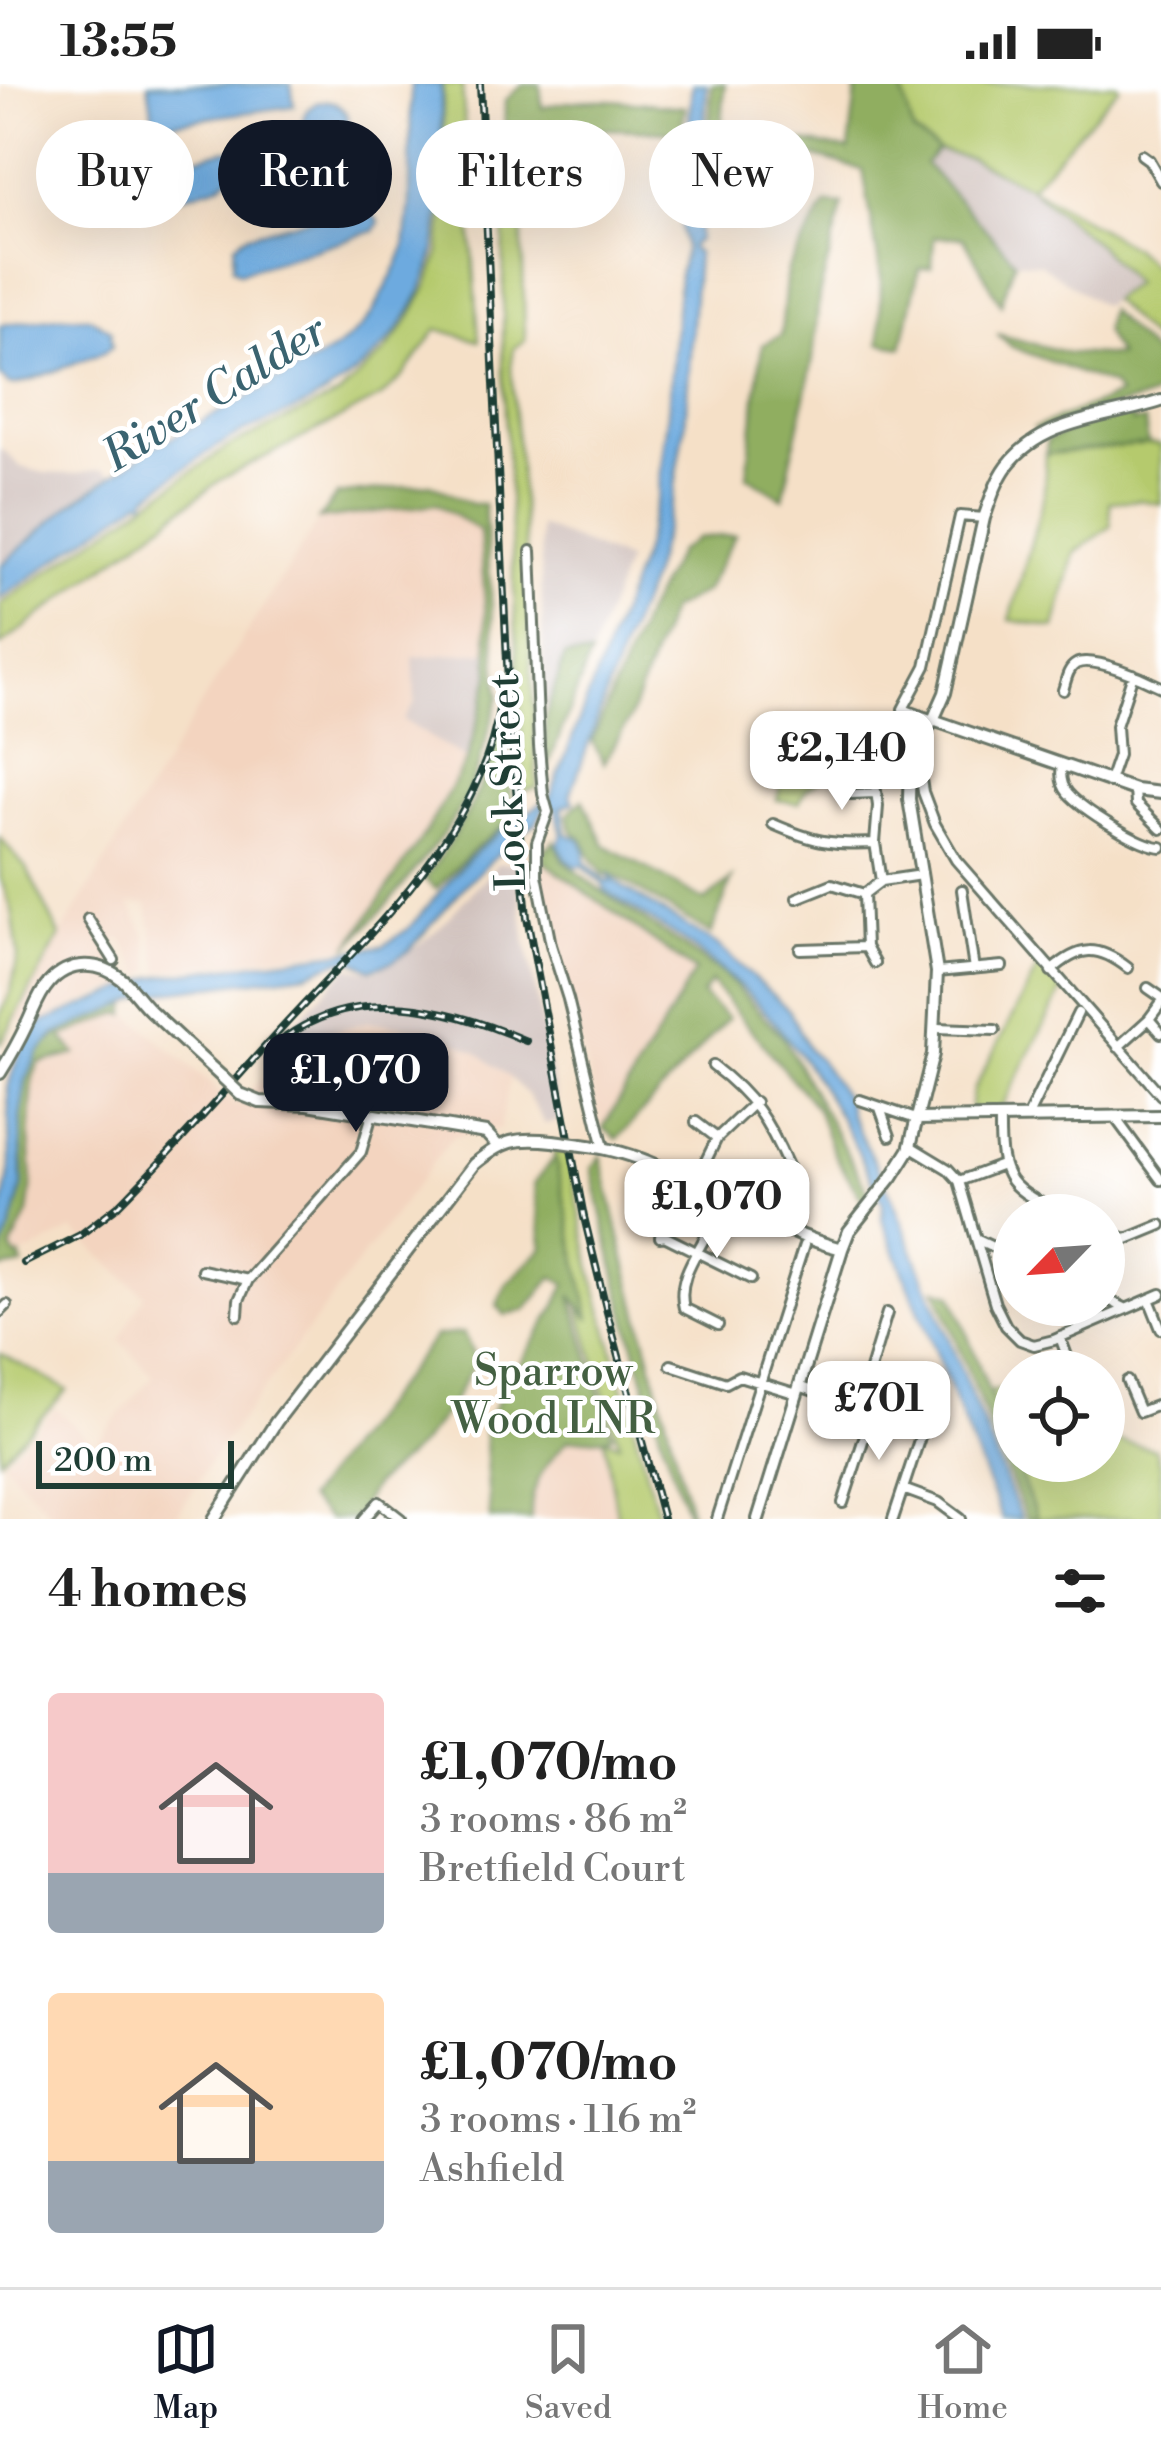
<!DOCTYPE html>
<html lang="en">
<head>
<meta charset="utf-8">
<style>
  :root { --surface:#fff; --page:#f2f2f2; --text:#222; --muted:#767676; --line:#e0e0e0; --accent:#111827 }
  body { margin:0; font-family:"Libre Bodoni",serif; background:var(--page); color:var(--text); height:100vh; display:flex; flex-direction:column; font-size:45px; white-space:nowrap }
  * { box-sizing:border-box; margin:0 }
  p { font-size:39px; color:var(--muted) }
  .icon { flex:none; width:66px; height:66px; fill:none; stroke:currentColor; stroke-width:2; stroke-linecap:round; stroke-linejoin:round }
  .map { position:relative; height:1435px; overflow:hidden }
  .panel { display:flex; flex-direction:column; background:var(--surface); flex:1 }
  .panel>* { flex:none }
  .guide { position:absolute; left:36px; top:36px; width:1089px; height:108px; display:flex; gap:24px }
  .needle { width:78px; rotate:245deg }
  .buttons { position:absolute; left:993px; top:1110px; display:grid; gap:24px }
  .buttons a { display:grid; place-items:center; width:132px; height:132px; border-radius:50%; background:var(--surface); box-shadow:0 12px 48px #0002; font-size:60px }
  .scale { position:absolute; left:36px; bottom:30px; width:198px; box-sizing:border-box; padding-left:12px; border:6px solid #1f3d34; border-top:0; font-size:33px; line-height:42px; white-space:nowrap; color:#1f3d34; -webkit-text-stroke:9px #fff; paint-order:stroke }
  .price { position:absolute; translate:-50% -102px; padding:0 27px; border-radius:24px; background:#fff; color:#222; font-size:39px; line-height:78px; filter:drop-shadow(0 3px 6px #0008) }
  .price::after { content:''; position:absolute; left:50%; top:72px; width:36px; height:27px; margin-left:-18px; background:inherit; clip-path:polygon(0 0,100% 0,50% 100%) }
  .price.selected { background:var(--accent); color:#fff }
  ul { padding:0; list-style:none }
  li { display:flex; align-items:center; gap:36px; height:300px; padding:0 48px }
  li span { display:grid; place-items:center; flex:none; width:336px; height:240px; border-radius:12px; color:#555 }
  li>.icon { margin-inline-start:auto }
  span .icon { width:144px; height:144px; fill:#fffc; stroke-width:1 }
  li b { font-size:51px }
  h2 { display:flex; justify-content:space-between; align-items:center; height:144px; padding:0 48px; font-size:51px }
  .chip { padding:0 42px; border-radius:54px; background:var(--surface); box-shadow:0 12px 48px #0002; font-size:42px; line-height:108px }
  .chip.selected { background:var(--accent); color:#fff }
  .status { display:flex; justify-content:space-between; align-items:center; height:84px; padding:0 60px; background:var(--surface); direction:ltr }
  .status svg { height:33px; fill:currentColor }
  .tabs { display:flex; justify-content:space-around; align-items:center; height:168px; border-top:3px solid var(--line); background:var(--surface); font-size:33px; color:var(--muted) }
  .tabs a { display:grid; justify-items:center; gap:6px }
  .tabs .selected { color:var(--accent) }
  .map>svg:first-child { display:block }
</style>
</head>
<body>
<div class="status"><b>13:55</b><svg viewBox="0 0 49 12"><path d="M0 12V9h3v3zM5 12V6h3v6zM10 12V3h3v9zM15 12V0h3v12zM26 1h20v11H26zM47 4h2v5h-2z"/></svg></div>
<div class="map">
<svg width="1161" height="1435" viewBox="0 0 1161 1435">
  <rect width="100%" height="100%" fill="#fff"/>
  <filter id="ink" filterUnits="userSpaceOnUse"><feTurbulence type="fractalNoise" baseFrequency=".00833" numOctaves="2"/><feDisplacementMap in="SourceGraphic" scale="24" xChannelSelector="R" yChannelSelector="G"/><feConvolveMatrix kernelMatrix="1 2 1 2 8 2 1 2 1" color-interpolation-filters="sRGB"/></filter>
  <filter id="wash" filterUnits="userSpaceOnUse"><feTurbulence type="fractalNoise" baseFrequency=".004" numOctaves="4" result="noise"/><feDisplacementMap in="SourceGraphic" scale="48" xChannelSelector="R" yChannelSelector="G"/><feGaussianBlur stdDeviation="2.7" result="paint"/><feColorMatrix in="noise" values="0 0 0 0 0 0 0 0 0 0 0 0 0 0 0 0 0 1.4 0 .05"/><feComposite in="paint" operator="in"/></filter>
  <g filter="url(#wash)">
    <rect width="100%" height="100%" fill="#f5e0c7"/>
    <path fill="#f3d4bf" d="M437,420L480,447L489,568L414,573L415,618L404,636L467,676L427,746L348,863L160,888L147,820H130L146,851L152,886L143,891L121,854L109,862L131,900L101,910L32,941L15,934L60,852L208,609L319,435Z
      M543,777L695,886L603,1044L550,842L540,784Z
      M120,929L131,932L236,1021L293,965L338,945L368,938L432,945L477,968L510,994L500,1044L452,1053L216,1369L175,1435H85V1433L52,1431L3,1378L56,1324L108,1374L96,1358L153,1292L120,1256L144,1211L73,1146L17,1174L11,1165L28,1129L32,1099L29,1055L33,993L39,978L61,954Z
      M604,1354L618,1435H531L530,1419L534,1403L558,1366L568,1356Z"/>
    <path fill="#cfc0bb" d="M938,66L971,75L1029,103L1098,161L1134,199L1102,222L1041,180L1015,177L925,80Z
      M0,363L21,383L45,389L72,390L103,385L111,390L68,421L0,480Z
      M540,442L627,477L590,572L565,573L545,633Z
      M487,568L490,592L467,676L403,636L415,618L413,573Z
      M498,779H516L526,859L561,1037L545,1040L526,1009L510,994L477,968L432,945L368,938L320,951L293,965L282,974L273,971L277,967L273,961L348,883L375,887L410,867L440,843Z"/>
    <path fill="#b5ca6d" stroke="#6a8450" stroke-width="3" d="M443,0H462L479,257L437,245L404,291L381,313L220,396L0,562V521L229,362L339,311L385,268L408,237L428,201L439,170L443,135Z
      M901,0H1117L1119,3L1030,103L1132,163L1154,183L1161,181V265L1111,216L1134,199L1098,161L1029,103L971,75L938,66L913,48Z
      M520,78L525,257L514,264L511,283L526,468L537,704L524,707L503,286L504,93Z
      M1148,360L1161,361V420L1139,416L1110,418L1111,442L1075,469L1055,544L1010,536L1044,411L1046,370Z
      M790,667L842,684L840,691L829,689L806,705L799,719L777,716Z
      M0,754L27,785L60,852L0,961V931L11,907L18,871L12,826L0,794Z
      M1040,880L1063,905L1000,1026L970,1025L973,1007Z
      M553,1066L567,1067L593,1192L659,1435H618L604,1354L619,1360L578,1219L589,1232Z
      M0,1269L67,1306L0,1375Z
      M1014,1304V1377H1104V1339L1113,1356L1155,1365L1161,1384V1435H1131L1129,1433L1123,1435H1037L987,1308Z"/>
    <path fill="#90ae60" stroke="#58764a" stroke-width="3" d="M523,0H540L542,24C589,9 637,19 685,23L681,49C632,47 575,35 532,67C522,74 513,84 504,93L505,17Z
      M712,0H725L720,62L769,52L849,66L857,0H901L913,48L938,66L925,80L1015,177L1001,220L963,153H934L932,183L919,185L902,263L880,259L881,193L863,86L787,65L764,68L706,98Z
      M826,120L843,121L819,211L813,275L783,414L747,392L762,261L781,251L787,186Z
      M1108,226L1161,278V307L1149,314L1094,328L1039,349L1034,344L1119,311L1111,301L1012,263L997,250L1068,269L1118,272L1104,247Z
      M1132,328V338L1145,337L1148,360L1046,370L1047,356L1094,337Z
      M431,400L471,420H484L499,613L479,680L465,716L445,748L392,815L348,863L427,746L467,676L490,592L480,447L437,420L319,435L337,411Z
      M735,451L705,508L670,526L629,636L604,679L592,657L649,521L678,468L698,454Z
      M565,572H590L546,688L545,633Z
      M506,643L512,735L471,768L436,805L425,795C463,741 482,708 500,644Z
      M583,715L605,761L705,817L732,795L711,850L610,789L605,792L591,774L584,756L571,746L568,730Z
      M554,756L564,777L597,804L724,891L783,953L870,1111L863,1117L834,1070L817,1025L711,898L702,911L728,934L617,1055L603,1044L695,887L543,777L545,763L548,764Z
      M128,919L126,931L120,929L62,953L76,970L39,979L33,993L29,1054L32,1099L28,1129L11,1165L17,1174L20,1173L23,1181L0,1185C0,1154 21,1126 23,1095C24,1077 20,1058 20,1039C18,954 64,947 128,919Z
      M601,1072L627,1183L692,1435H689C648,1320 616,1203 592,1084Z
      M555,1073L590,1235L571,1211L612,1351L604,1354L568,1356C545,1379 529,1402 531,1435H490L484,1342L508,1298L554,1226L566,1200L553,1193L526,1226L505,1231L497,1221L507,1200L543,1164L534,1099Z
      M936,1205L952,1210L1037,1435H1026Z
      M463,1249L476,1276L452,1319L422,1359L375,1400L354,1435H328L307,1415L435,1252Z"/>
    <path fill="#6daadf" stroke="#46748a" stroke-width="3" d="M148,0H291L294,22L154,41Z
      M411,0H441C441,50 445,127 433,174C417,235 369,288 313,317C287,332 257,340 230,355C201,371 174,392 147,412L146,417L141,416L0,515V482L69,422L155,362L273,300L270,295L279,296L336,265L362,243L372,230L397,183L405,163L410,118Z
      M692,0H707L698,156L691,161L692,167L697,169L685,341L673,415L651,494L625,557L570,711L574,718L562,723L566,750L580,755L585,766V778L605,797L611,798L609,791L624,804L717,861L789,926L809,966L818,974L847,1016L850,1030L891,1111L1021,1435H1002L882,1135L883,1119C846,1039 801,956 734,897C695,862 649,835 605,806L603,800L582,781L577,783L567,776L558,760L562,751L556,724H544L536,739L515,754L470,796L409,866L393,877L371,885L352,875L341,876L307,889L150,910L55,950L38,969L26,996L20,1033L22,1103L11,1145L0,1170V1136L10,1086L8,1002L21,963L36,942L46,937L154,893L383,862L408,845L468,775L496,751L550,713L642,471L658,412L669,316L679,190L685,165L681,143Z
      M304 39a22 22 0 1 1 44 0a22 22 0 1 1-44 0Z
      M226,66L234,68L232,90L219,101L134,127L125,124L127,107L140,88Z
      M331,129L348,133L371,129L379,138L374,147L240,188L233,183L235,160L247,151Z
      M64,232L89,233L111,246L112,262C100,272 89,273 74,279C55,287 35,295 14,301L8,300L0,291V241Z"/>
  </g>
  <g filter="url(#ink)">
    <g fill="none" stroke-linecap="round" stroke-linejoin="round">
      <g stroke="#6a7667" stroke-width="14">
        <path id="street" d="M1142,71L1149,76L1161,97
          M531,467L539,662L543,710L548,728L537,758V791L551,861L568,915L604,1064
          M1063,606C1066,598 1067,585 1076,580C1092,571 1145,595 1161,603
          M933,636L903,625L926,582L960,432L984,434
          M916,664L923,708L935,740L956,776L1161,1011
          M865,665L873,685L878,722L875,759L881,797
          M1062,681C1060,692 1061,701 1068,709C1082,725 1140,762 1161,763
          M837,694L839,700L851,710L875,709
          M1109,697L1118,671L1116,642L1133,590
          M1135,706L1136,720L1161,745
          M773,740C814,758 831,761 875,759
          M962,806L974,885
          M797,814L832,800L864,810L881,797L921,791
          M88,835L114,876
          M866,863L875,879
          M800,865L866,863L864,810
          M1051,887C1080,861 1098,861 1128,884
          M937,888L1002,882
          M1148,904L1161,913
          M1149,935L1161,949
          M936,944L995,946
          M1118,963L1149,935L1161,919
          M713,982C752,1011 769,1038 788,1082
          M860,1016L916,1035
          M880,1024L890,1052
          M1114,1032L1161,1096
          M1000,1034C999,1099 1009,1104 1066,1131
          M1027,1034L1078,929
          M696,1038L717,1054
          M910,1062L948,1085L959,1097L995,1220L1006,1242L1020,1256L1034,1261L1054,1256L1161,1210
          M959,1097L1002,1081
          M694,1101L717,1054L755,1018
          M1104,1148L1127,1155L1161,1141
          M660,1153L664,1152L751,1195
          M978,1156L1014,1173
          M202,1186L248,1196
          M1104,1214L1125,1224
          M1149,1215L1161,1245
          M0,1228L7,1221
          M238,1231L239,1216L248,1196L361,1068L372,1030
          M718,1241L684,1224C676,1193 699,1168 711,1142C716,1133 718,1124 722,1115
          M1060,1253L1070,1280
          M671,1281L726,1299L739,1292L797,1310
          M1127,1297L1140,1328L1161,1320
          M799,1302L919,1343L921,1350L893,1435
          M859,1322L887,1229
          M903,1405L938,1418L961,1435
          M843,1419L873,1326
          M364,1435L379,1418L401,1435
          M717,1435L804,1161"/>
      </g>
      <g stroke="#6a7667" stroke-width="16">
        <path id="secondary" d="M933,636L1135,706L1161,709
          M0,989C10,973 19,957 27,940C34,926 38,911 49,899C69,876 100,877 123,896C134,906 142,920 154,930C176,951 199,972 222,993
          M240,1010L260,1018L308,1020L486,1049L497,1061
          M916,1035L1161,1032
          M589,1062C673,1072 757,1144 842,1165
          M214,1435L276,1338L474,1080C503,1056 516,1053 553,1057
          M758,1435L842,1165L849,1147L892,1093L909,1066L933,970L937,888L909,715L910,673L933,636L945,609L984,434C990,417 996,397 1007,382C1043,334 1109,334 1161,317"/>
      </g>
      <use href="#street" stroke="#fff" stroke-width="8"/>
      <use href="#secondary" stroke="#fff" stroke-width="10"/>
      <g stroke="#1f3d34" stroke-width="8">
        <path id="rail" d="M480,0L509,620L527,834L584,1133L607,1228L663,1435
          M286,953C359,900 450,924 526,957
          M24,1179L80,1151L119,1121C176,1064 228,1003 282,944C367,851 481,751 500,620"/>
      </g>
      <use href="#rail" stroke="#fff" stroke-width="3" stroke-dasharray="9" stroke-linecap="butt"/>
      <g stroke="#6a7667" stroke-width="16" stroke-linecap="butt">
        <path id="secondary-bridge" d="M222,993L240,1010
          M553,1057L589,1062"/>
      </g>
      <use href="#secondary-bridge" stroke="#fff" stroke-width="10"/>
    </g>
  </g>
  <g text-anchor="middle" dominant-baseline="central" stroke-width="9" stroke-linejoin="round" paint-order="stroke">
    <g font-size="42" fill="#1f3d34" stroke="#fff">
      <text transform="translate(509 698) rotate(-92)">Lock Street</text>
    </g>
    <g font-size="42" fill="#446042" stroke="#fff">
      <text x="553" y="1288">Sparrow<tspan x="553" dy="48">Wood LNR</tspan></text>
    </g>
    <g font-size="45" font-style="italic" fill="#3a6370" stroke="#fff">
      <text transform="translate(215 310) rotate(-32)">River Calder</text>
    </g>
  </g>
</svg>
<div class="buttons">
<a><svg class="needle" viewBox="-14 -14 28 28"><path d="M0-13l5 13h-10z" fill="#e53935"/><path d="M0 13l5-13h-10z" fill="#767676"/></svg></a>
<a><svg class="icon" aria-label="locate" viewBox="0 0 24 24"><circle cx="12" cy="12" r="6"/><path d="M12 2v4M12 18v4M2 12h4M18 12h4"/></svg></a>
</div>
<div class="scale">200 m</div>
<b class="price" style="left:842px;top:729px">£2,140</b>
<b class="price selected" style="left:356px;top:1051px">£1,070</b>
<b class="price" style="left:717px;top:1177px">£1,070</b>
<b class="price" style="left:879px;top:1379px">£701</b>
<div class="guide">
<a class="chip">Buy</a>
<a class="chip selected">Rent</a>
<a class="chip">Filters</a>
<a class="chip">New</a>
</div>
</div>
<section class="panel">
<h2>4 homes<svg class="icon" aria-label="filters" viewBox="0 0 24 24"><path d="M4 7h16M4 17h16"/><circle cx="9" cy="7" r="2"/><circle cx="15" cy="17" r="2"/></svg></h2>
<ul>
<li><span style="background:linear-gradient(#f6c9c9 75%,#9aa5b1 0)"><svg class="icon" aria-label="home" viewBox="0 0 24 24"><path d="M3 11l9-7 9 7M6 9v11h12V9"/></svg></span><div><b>£1,070/mo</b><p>3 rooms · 86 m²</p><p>Bretfield Court</p></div></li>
<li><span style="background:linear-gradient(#ffd9b3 70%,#9aa5b1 0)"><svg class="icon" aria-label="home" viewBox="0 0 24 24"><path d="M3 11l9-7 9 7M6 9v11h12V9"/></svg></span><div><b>£1,070/mo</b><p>3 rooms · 116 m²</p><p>Ashfield</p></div></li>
</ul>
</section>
<nav class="tabs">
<a class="selected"><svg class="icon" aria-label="map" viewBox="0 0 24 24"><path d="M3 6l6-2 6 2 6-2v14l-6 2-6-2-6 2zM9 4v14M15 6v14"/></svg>Map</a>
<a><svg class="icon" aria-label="saved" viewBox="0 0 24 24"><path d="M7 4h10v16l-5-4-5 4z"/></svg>Saved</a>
<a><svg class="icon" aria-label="home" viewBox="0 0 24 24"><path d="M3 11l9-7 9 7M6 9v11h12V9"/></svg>Home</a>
</nav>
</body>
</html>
